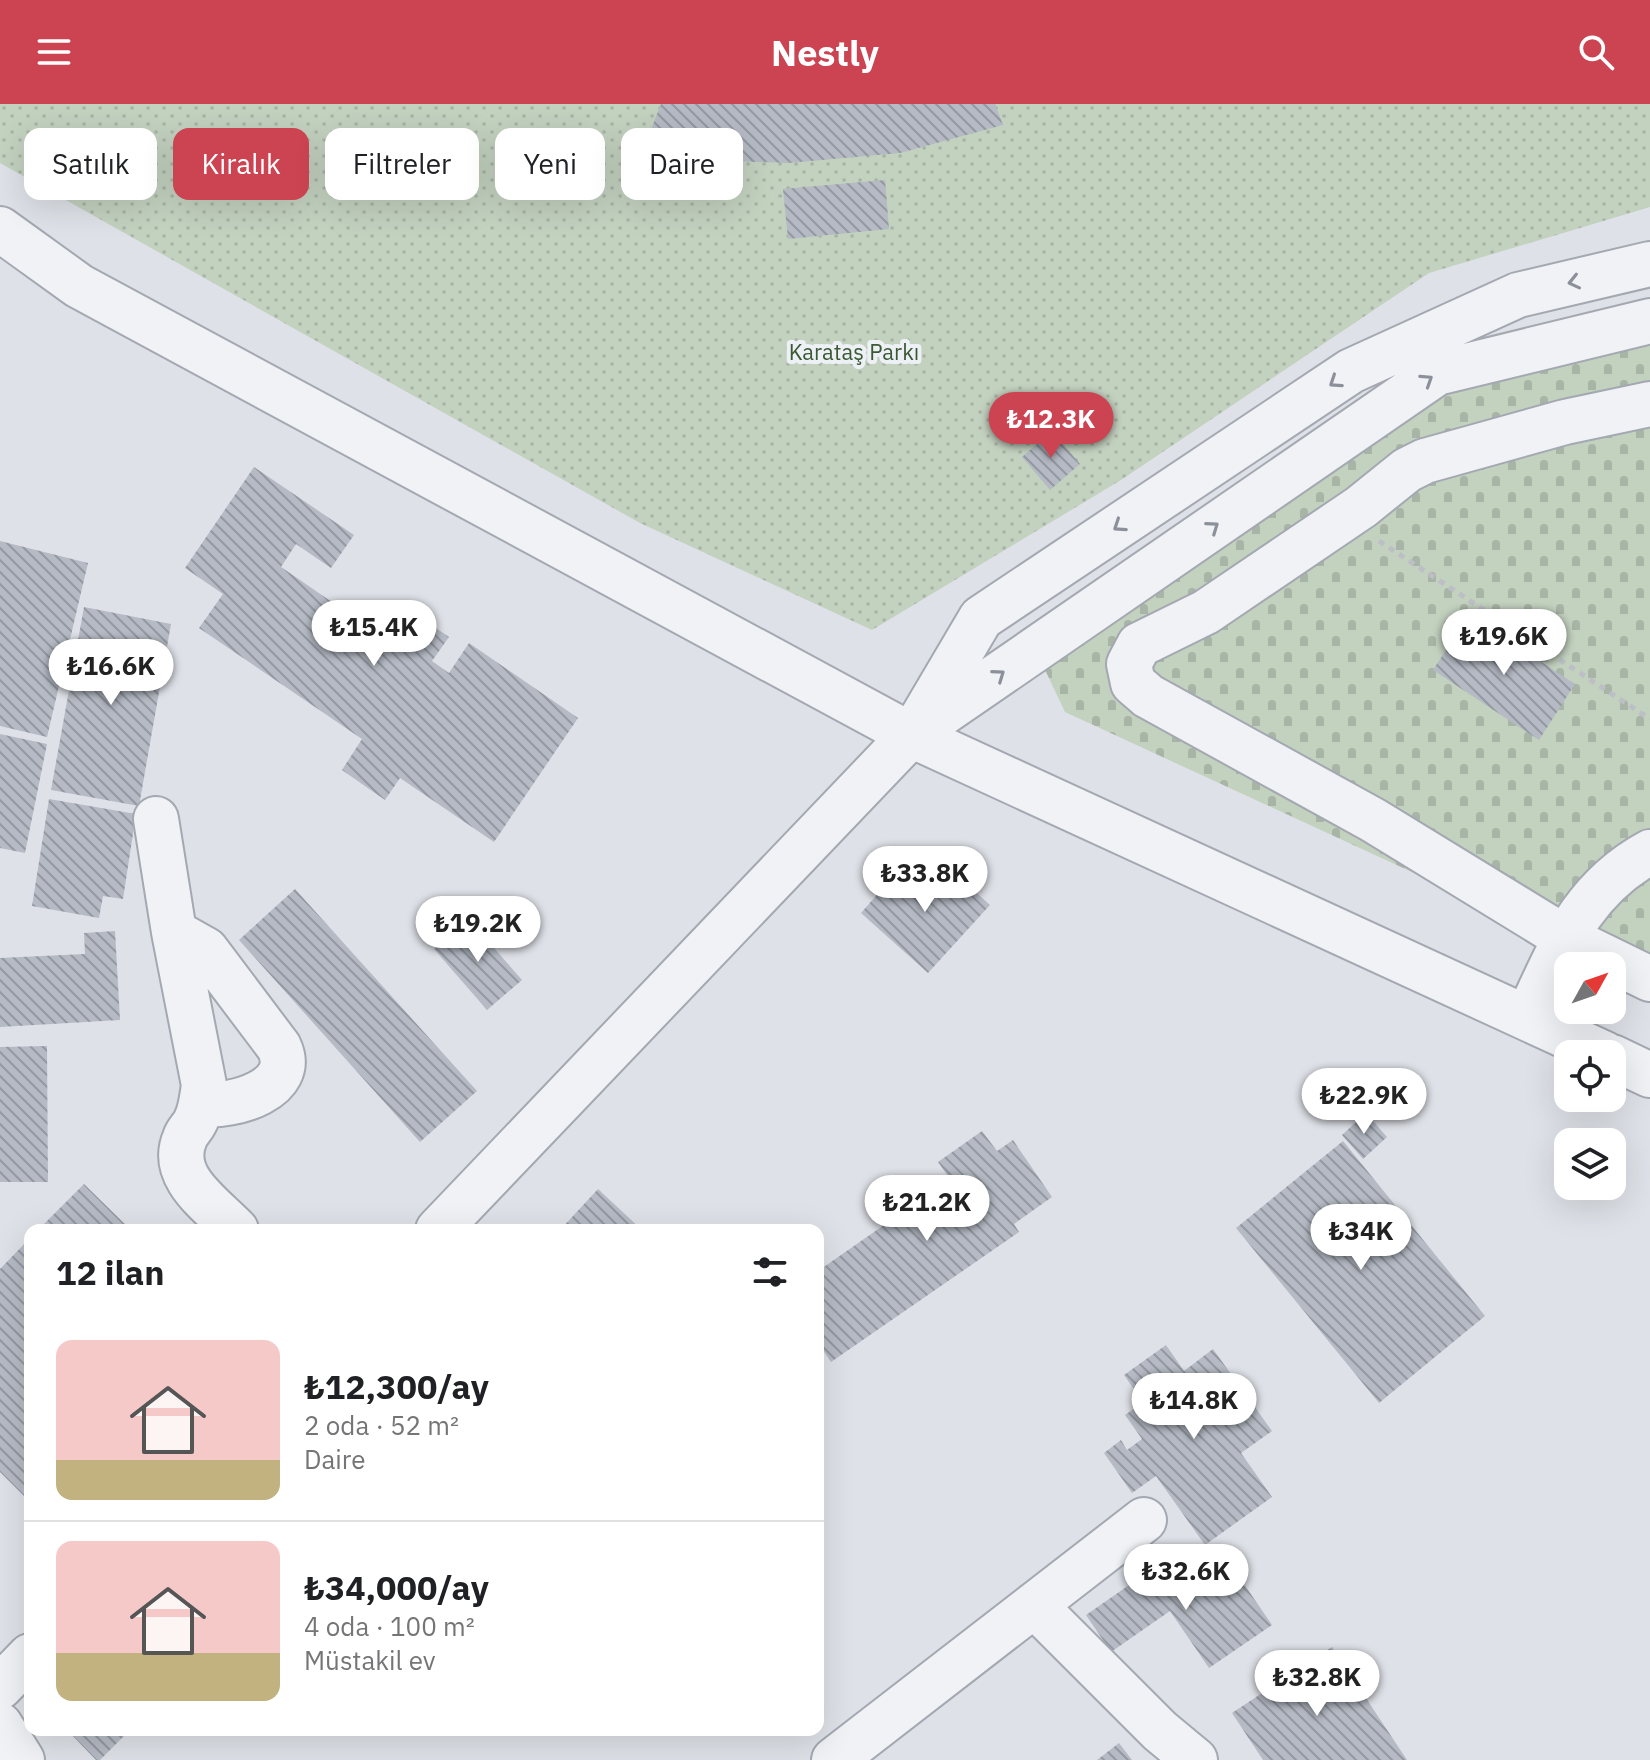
<!DOCTYPE html>
<html lang="tr">
<head>
<meta charset="utf-8">
<style>
  :root { --surface:#fff; --page:#f2f2f2; --text:#202124; --muted:#757577; --line:#e0e0e0; --accent:#cc4352 }
  body { margin:0; font-family:"IBM Plex Sans",sans-serif; background:var(--page); color:var(--text); height:100vh; display:flex; flex-direction:column; font-size:30px; white-space:nowrap }
  * { box-sizing:border-box; margin:0 }
  p { font-size:26px; color:var(--muted) }
  .icon { flex:none; width:44px; height:44px; fill:none; stroke:currentColor; stroke-width:2; stroke-linecap:round; stroke-linejoin:round }
  .map { position:relative; flex:1; overflow:hidden }
  .sheet { position:absolute; left:24px; top:1120px; width:800px; height:512px; display:flex; flex-direction:column; background:var(--surface); border-radius:16px; box-shadow:0 8px 32px #0002 }
  .sheet>* { flex:none }
  .guide { position:absolute; left:24px; top:24px; width:800px; height:72px; display:flex; gap:16px }
  .needle { width:52px; rotate:50deg }
  .controls { position:absolute; left:1554px; top:848px; display:grid; gap:16px }
  .controls a { display:grid; place-items:center; width:72px; height:72px; border-radius:16px; background:var(--surface); box-shadow:0 8px 32px #0002; font-size:40px }
  .price { position:absolute; translate:-50% -68px; padding:0 18px; border-radius:28px; background:#fff; color:#222; font-size:26px; line-height:52px; filter:drop-shadow(0 2px 4px #0008) }
  .price::after { content:''; position:absolute; left:50%; top:48px; width:24px; height:18px; margin-left:-12px; background:inherit; clip-path:polygon(0 0,100% 0,50% 100%) }
  .price.selected { background:var(--accent); color:#fff }
  ul { padding:0; list-style:none }
  li { display:flex; align-items:center; gap:24px; height:200px; padding:0 32px }
  li+li { border-top:2px solid var(--line) }
  li span { display:grid; place-items:center; flex:none; width:224px; height:160px; border-radius:16px; color:#555 }
  li>.icon { margin-inline-start:auto }
  span .icon { width:96px; height:96px; fill:#fffc; stroke-width:1 }
  li b { font-size:34px }
  h2 { display:flex; justify-content:space-between; align-items:center; height:96px; padding:0 32px; font-size:34px }
  .chip { padding:0 28px; border-radius:16px; background:var(--surface); box-shadow:0 8px 32px #0002; font-size:28px; line-height:72px }
  .chip.selected { background:var(--accent); color:#fff }
  header { display:flex; justify-content:space-between; align-items:center; height:104px; padding:0 32px; background:var(--accent); color:#fff; font-size:36px; font-weight:700 }
  .map>svg:first-child { display:block }
</style>
</head>
<body>
<header><svg class="icon" aria-label="menu" viewBox="0 0 24 24"><path d="M4 6h16M4 12h16M4 18h16"/></svg>Nestly<svg class="icon" aria-label="search" viewBox="0 0 24 24"><circle cx="10" cy="10" r="6"/><path d="M15 15l6 6"/></svg></header>
<div class="map">
<svg width="1650" height="1656" viewBox="0 0 1650 1656">
  <defs>
    <pattern id="green-dots" width="8" height="8" patternUnits="userSpaceOnUse" patternTransform="scale(2)"><rect width="8" height="8" fill="#c3d1bf"/><path d="M2 2h.1M6 6h.1" fill="none" stroke="#a8b4a5" stroke-width="1.8" stroke-linecap="round"/></pattern>
    <pattern id="cemetery-stones" width="16" height="16" patternUnits="userSpaceOnUse" patternTransform="scale(2)"><rect width="16" height="16" fill="#c3d1bf"/><path d="M2 7V4a2 2 0 0 1 4 0v3zM10 15v-3a2 2 0 0 1 4 0v3z" fill="#a8b4a5"/></pattern>
    <pattern id="building-back-hatch" width="6" height="6" patternUnits="userSpaceOnUse" patternTransform="scale(2)"><rect width="6" height="6" fill="#b5bac4"/><path d="M-1 5l2 2M0 0l6 6M5-1l2 2" fill="none" stroke="#9398a1"/></pattern>
  </defs>
  <rect width="100%" height="100%" fill="#dee1e7"/>
  <path fill="url(#green-dots)" d="M0,0H1650V103L1429,169L1121,376L872,526L640,419L0,59Z"/>
  <path fill="url(#cemetery-stones)" d="M1650,215V878L1065,608L1030,534L1445,266Z"/>
  <path fill="url(#building-back-hatch)" d="M661,0H995L1003,21L900,49L788,59L648,54L652,23Z
    M885,76L889,125L788,135L783,85Z
    M1052,327L1080,360L1050,386L1022,353Z
    M254,363L354,431L331,464L296,440L281,463L393,540L414,509L449,533L432,557L449,569L469,539L578,614L494,738L400,674L385,696L342,666L362,635L199,524L223,490L185,464Z
    M0,437L88,459L47,633L0,622Z
    M84,503L171,520L139,702L51,686Z
    M1469,511L1575,580L1539,636L1433,566Z
    M0,630L47,640L25,749L0,744Z
    M49,695L136,710L123,795L103,792L99,814L32,802Z
    M904,760L932,786L950,765L990,801L928,869L861,809Z
    M295,785L477,987L420,1038L239,836Z
    M469,815L522,876L487,906L434,845Z
    M115,827L120,916L0,923V854L85,850L84,829Z
    M47,942L48,1078H0V943Z
    M1366,1009L1387,1033L1363,1055L1342,1031Z
    M982,1027L997,1047L1013,1036L1052,1093L1014,1120L1019,1128L831,1258L818,1239V1167L950,1075L938,1058Z
    M1343,1037L1485,1212L1379,1299L1236,1124Z
    M84,1080L131,1126H38Z
    M598,1085L642,1126H560Z
    M30,1134V1398L0,1368V1165Z
    M1166,1241L1184,1267L1213,1245L1272,1327L1241,1349L1272,1393L1205,1441L1156,1372L1132,1389L1104,1349L1121,1336L1127,1346L1142,1335L1125,1311L1143,1298L1124,1271Z
    M1227,1455L1272,1521L1209,1564L1170,1507L1111,1548L1086,1511L1155,1463L1174,1491Z
    M1332,1543L1407,1656H1263L1232,1609Z
    M67,1626H130L100,1656H96Z
    M1119,1639L1132,1656H1097Z"/>
  <g fill="none" stroke-linecap="round" stroke-linejoin="round">
    <g stroke="#a3a8b1" stroke-width="48">
      <path id="minor" d="M0,125L79,182L911,631L1605,950
        M1650,300L1565,318L1425,357L1407,366L1361,403L1206,508L1139,541L1129,560L1133,579L1148,592L1373,716L1564,833L1650,875
        M919,619L981,514L1351,267L1518,191L1650,160
        M156,715L174,828L204,981C202,993 201,1007 195,1018C192,1024 187,1028 185,1034C168,1073 212,1101 236,1126
        M174,828L206,846L279,943C299,985 233,1004 201,1000
        M1527,914C1559,847 1580,786 1650,748
        M1612,953L1650,971
        M438,1126L911,631L1437,269L1650,217
        M1034,1501L1160,1627L1195,1656
        M0,1583L30,1552
        M0,1621L22,1656
        M834,1656L1144,1416"/>
    </g>
    <path stroke="#bcbfc6" stroke-width="5" stroke-dasharray="6 6" stroke-linecap="butt" d="M1379,437L1650,615"/>
    <use href="#minor" stroke="#f0f2f6" stroke-width="44"/>
  </g>
  <defs><path id="oneway-chevron" d="M-2-3.5L2.5 0L-2 3.5" fill="none" stroke-width="1.6" stroke-linecap="round" stroke-linejoin="round" transform="scale(2)"/></defs>
  <g stroke="#8c909a">
    <use href="#oneway-chevron" transform="translate(1574 178) rotate(167)"/>
    <use href="#oneway-chevron" transform="translate(1427 276) rotate(-33)"/>
    <use href="#oneway-chevron" transform="translate(1335 278) rotate(146)"/>
    <use href="#oneway-chevron" transform="translate(1119 422) rotate(146)"/>
    <use href="#oneway-chevron" transform="translate(1213 423) rotate(-35)"/>
    <use href="#oneway-chevron" transform="translate(999 571) rotate(-35)"/>
  </g>
  <g text-anchor="middle" dominant-baseline="central" stroke-width="8" stroke-linejoin="round" paint-order="stroke">
    <g font-size="22" fill="#3a5935" stroke="#edf0f5">
      <text x="854" y="247">Karataş Parkı</text>
    </g>
  </g>
</svg>
<div class="controls">
<a><svg class="needle" viewBox="-14 -14 28 28"><path d="M0-13l5 13h-10z" fill="#e53935"/><path d="M0 13l5-13h-10z" fill="#757577"/></svg></a>
<a><svg class="icon" aria-label="locate" viewBox="0 0 24 24"><circle cx="12" cy="12" r="6"/><path d="M12 2v4M12 18v4M2 12h4M18 12h4"/></svg></a>
<a><svg class="icon" aria-label="layers" viewBox="0 0 24 24"><path d="M12 4l9 5-9 5-9-5zM3 14l9 5 9-5"/></svg></a>
</div>
<b class="price selected" style="left:1051px;top:356px">₺12.3K</b>
<b class="price" style="left:374px;top:564px">₺15.4K</b>
<b class="price" style="left:1504px;top:573px">₺19.6K</b>
<b class="price" style="left:111px;top:603px">₺16.6K</b>
<b class="price" style="left:925px;top:810px">₺33.8K</b>
<b class="price" style="left:478px;top:860px">₺19.2K</b>
<b class="price" style="left:1364px;top:1032px">₺22.9K</b>
<b class="price" style="left:927px;top:1139px">₺21.2K</b>
<b class="price" style="left:1361px;top:1168px">₺34K</b>
<b class="price" style="left:1194px;top:1337px">₺14.8K</b>
<b class="price" style="left:1186px;top:1508px">₺32.6K</b>
<b class="price" style="left:1317px;top:1614px">₺32.8K</b>
<div class="guide">
<a class="chip">Satılık</a>
<a class="chip selected">Kiralık</a>
<a class="chip">Filtreler</a>
<a class="chip">Yeni</a>
<a class="chip">Daire</a>
</div>
<section class="sheet">
<h2>12 ilan<svg class="icon" aria-label="filters" viewBox="0 0 24 24"><path d="M4 7h16M4 17h16"/><circle cx="9" cy="7" r="2"/><circle cx="15" cy="17" r="2"/></svg></h2>
<ul>
<li><span style="background:linear-gradient(#f6c9c9 75%,#c2b280 0)"><svg class="icon" aria-label="home" viewBox="0 0 24 24"><path d="M3 11l9-7 9 7M6 9v11h12V9"/></svg></span><div><b>₺12,300/ay</b><p>2 oda · 52 m²</p><p>Daire</p></div></li>
<li><span style="background:linear-gradient(#f6c9c9 70%,#c2b280 0)"><svg class="icon" aria-label="home" viewBox="0 0 24 24"><path d="M3 11l9-7 9 7M6 9v11h12V9"/></svg></span><div><b>₺34,000/ay</b><p>4 oda · 100 m²</p><p>Müstakil ev</p></div></li>
</ul>
</section>
</div>
</body>
</html>
